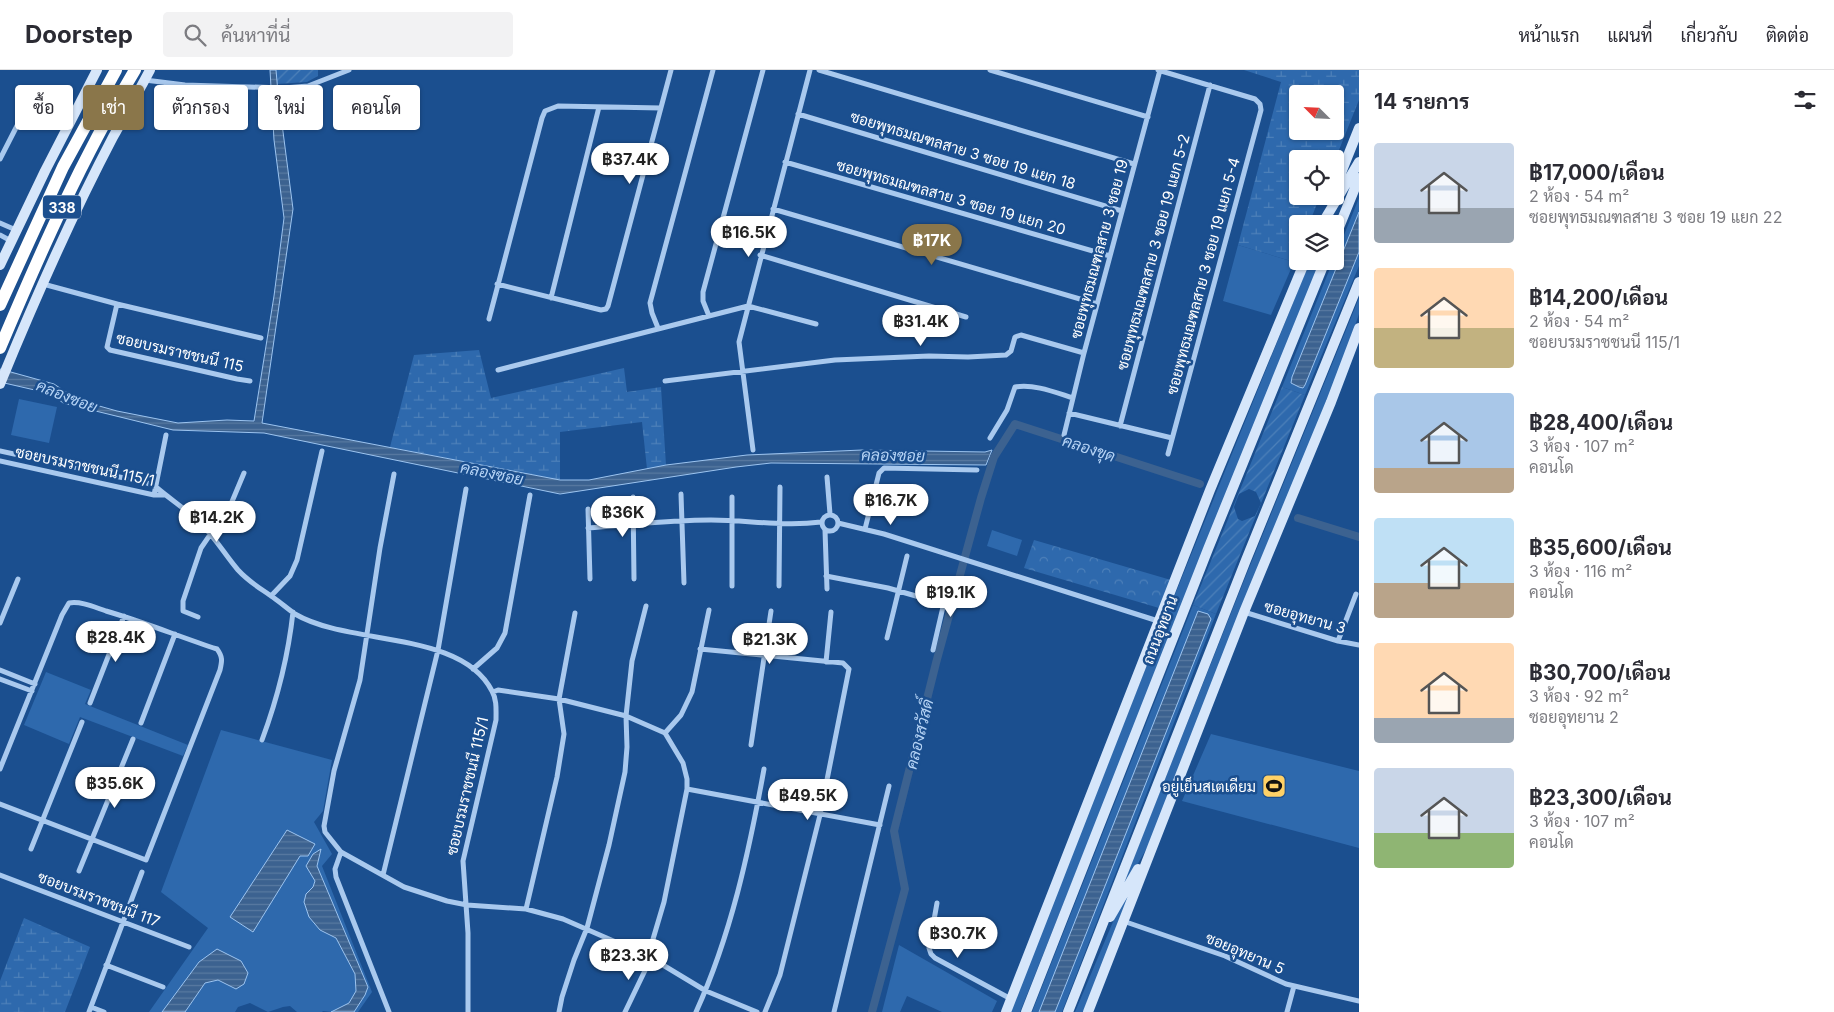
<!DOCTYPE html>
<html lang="th">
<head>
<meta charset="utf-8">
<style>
  :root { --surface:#fff; --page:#f2f2f3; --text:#2b2b33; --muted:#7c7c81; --line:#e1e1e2; --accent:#8a764a }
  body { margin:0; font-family:Inter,Sarabun,sans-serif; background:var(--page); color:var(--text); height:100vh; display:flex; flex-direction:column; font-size:19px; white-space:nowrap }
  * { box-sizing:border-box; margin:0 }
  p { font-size:16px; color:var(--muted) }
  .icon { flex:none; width:28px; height:28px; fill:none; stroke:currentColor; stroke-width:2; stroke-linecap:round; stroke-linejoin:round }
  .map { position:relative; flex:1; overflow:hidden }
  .drawer { display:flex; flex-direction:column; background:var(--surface); width:475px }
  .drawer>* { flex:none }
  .hud { position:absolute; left:15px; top:15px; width:475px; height:45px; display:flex; gap:10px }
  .needle { width:32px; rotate:294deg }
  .fabs { position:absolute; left:1289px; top:15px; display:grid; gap:10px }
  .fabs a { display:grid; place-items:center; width:55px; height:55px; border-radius:5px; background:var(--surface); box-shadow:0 1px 4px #0004; font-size:25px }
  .price { position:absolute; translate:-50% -42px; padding:0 11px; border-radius:18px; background:#fff; color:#222; font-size:16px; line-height:32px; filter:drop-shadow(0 1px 2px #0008) }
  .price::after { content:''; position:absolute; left:50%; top:30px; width:15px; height:11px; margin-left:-8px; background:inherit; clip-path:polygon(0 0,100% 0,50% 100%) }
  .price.selected { background:var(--accent); color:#fff }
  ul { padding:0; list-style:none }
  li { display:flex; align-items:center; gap:15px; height:125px; padding:0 15px }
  li span { display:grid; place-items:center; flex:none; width:140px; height:100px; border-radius:5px; color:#555 }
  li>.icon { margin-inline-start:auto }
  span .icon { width:60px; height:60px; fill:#fffc; stroke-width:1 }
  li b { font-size:21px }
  h2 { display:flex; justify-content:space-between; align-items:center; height:60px; padding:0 15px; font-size:21px }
  .tag { padding:0 18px; border-radius:5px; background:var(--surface); box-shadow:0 1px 4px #0004; font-size:18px; line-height:45px }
  .tag.selected { background:var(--accent); color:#fff }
  header { display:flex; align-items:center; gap:30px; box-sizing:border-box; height:70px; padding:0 25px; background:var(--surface); border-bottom:1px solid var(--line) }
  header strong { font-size:24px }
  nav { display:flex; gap:28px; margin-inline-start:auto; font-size:18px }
  .search { width:350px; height:45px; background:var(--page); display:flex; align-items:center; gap:12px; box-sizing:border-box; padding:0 18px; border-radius:5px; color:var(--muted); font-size:19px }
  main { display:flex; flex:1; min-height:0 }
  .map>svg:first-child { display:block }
</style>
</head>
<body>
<header>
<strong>Doorstep</strong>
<div class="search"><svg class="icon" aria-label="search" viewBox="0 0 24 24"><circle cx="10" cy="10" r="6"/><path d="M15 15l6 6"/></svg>ค้นหาที่นี่</div>
<nav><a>หน้าแรก</a><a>แผนที่</a><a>เกี่ยวกับ</a><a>ติดต่อ</a></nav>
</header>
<main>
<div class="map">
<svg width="1359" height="942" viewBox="0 0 1359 942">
  <defs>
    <pattern id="forest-crowns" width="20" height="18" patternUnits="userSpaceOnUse" patternTransform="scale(1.25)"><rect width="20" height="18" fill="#2e69ad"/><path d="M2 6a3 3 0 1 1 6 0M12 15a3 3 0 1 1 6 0" fill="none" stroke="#4d80b9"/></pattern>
    <pattern id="wetland-marsh" width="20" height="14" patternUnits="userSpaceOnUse" patternTransform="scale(1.25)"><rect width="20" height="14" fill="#2e69ad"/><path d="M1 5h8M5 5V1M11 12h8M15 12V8" fill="none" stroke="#4d80b9"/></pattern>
    <pattern id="garden-furrows" width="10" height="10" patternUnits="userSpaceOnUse" patternTransform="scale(1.25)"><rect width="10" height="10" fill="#2e69ad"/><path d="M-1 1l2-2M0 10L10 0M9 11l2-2" fill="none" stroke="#4d80b9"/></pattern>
    <pattern id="water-rules" width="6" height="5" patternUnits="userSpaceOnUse" patternTransform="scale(1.25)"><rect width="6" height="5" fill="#3c6290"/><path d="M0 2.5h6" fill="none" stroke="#597aa1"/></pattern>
  </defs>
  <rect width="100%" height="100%" fill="#1b4f8f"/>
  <path fill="#2e69ad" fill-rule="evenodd" d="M1359,128V142L1292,307L1291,313L1305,315L1359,182V196L1305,325L1282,317L1333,191H1335V187Z
    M1238,175L1294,192L1271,245L1223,231Z
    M1310,191H1321L1020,942H1010L1161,559Z
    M1359,228V244L1340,300L1152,769L1124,818L1122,817L1245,508Z
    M19,329L57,337L49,373L11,365Z
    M992,460L1022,470L1017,486L987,476Z
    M1193,535L1216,544L1062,942H1055L1159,677L1039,942H1032Z
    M46,602L91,620L85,634L188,675L183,686L80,647L69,674L24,655Z
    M221,660L332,690L323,741L314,752L332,784L322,796L372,922L358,942H354L365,925L368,917L317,796L320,780L307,796L315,811L313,817L306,824L320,860L336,868L355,904L356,921L349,933L331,942L323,941L322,942H297L290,936L283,937L268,942L250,933L238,937L235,942H185L205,913L218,910L236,919L199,892L162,942H149L208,858L161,822ZM287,760L308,786H300L231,847Z
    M1211,664L1359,701V778L1182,731Z
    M1128,821L1131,823L1083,942H1075L1115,847Z
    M899,875L997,931L992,942H942L907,926L900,942H882Z"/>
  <path fill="url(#forest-crowns)" d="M1034,470L1171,510L1159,538L1024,498Z"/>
  <path fill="url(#wetland-marsh)" fill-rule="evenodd" d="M1244,0H1359V30L1335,90L1298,89V126H1320L1309,154H1298L1297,183L1294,192L1238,175L1281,12ZM1298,24H1335V61H1298Z
    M479,280L491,328L624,298L627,322L661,317L666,395L647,399L642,352L560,362V410L390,377L414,285Z
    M24,848L90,877L65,942H0V911Z"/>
  <path fill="url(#garden-furrows)" d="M276,0H318V6L307,12L277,14Z
    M1282,317L1305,325L1216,544L1193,535Z"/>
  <path fill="url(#water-rules)" stroke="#9cc4f0" d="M270,0H276L278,23L293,139L262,353L560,410H589L666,395L747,385L862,380L985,382L992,380L986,395L771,393L736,397L560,424L264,363L173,360L63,333L52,324L0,312V299L54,314L78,330L117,341L178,353L227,350L254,351L274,226L284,148L274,70Z
    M1359,142V182L1305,315L1303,318L1299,317L1291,313L1292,307Z
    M1198,541L1208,544L1211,549L1055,942H1039Z
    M287,760L315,774L308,786H300L253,862L230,847Z
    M321,779L317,796L368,917L365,925L354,942H331L349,933L356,921L355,904L336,868L320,860L309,847L304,832L306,824L313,817L315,811L306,796L313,784Z
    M217,879L241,891L248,903L244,914L236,919L218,910L205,913L185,942H162L199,892Z"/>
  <path fill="#1b4f8f" d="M1249,419L1256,422L1261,433L1255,446L1242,451L1238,449L1234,437L1239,424Z"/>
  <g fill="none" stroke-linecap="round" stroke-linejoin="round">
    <path stroke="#3c6290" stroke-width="8" d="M1298,448L1359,467
      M872,942L905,819L894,761L936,593L981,428L994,387L1015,354L1200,414"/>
    <path stroke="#a9c9ee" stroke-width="5" d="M819,0L1134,94
      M990,0L1148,47
      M1158,0L1255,29L1260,34L1261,40L1168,384
      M145,10L185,15L284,18L308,16L349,0
      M798,44L1122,141
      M0,89L22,46
      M785,92L1110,186
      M773,139L1097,234
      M0,153L16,160
      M0,165L11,171
      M760,185L966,247
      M43,214L117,234L107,277L110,280L237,309L250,311
      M497,214L601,240L606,239L608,236L671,0
      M551,228L599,37
      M117,234L261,268
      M709,246L703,231V222L763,0
      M489,249L542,48L545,41L558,36L661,38
      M658,258L652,243L650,233L713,0
      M498,300L748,236L816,254
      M665,311L835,290L929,286L968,287L1006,285L1011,281L1015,267L1021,265L1084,283
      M1069,343L1172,368
      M1120,356L1210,15
      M1064,365L1084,283L1160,0
      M990,368L1007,340L1015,317C1035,314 1054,322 1073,328
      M753,380L739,272L810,0
      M0,381L147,413L156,417C171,430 189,441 203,456C216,469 226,486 238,500C250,513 260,518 274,528C281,533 288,539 295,544C349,576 461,560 492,621C497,630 496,640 496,650L463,791L468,863V942
      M0,391L154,425H165
      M394,404L380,478L360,610L334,701L324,756L325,762L341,782L404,817L447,831L467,835L526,839L563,849L648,886L706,921L757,942
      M827,407L830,444
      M681,424L684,513
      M154,425L166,365
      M633,427L634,509
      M732,427V516
      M588,439L590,509
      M822 453a8 8 0 1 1 16 0a8 8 0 1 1-16 0Z
      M838,453L884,464L1158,551
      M588,458C629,455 670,450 711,450C748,450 784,457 821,452
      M865,459L879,403L884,398L977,400
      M825,460L827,519
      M826,506L888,518L944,534
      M779,516L780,417
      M271,526L290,506L297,490L322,381
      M1244,542L1338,571L1359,575
      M198,547L183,541V531L201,478L231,434L244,403
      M0,553L18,509
      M887,568L907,486
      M1338,571L1356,524
      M700,579L843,593L849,599L820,745L780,905L765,942
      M933,580L949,511
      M826,592L831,542
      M473,599L497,578L505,563L530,425
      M0,600L35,614
      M0,609L32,621
      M493,622L498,620L559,629L626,646L665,663L683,693L687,709V719L664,832L648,886
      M90,633L124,546
      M141,653L175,564
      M665,663L681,645L692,622L709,540
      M262,670C278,627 288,588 293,542
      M751,675L771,541
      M0,699L62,545L69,533C81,531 94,537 106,541C144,552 180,567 217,579C223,587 222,591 220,600L146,790L0,734
      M687,719L880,755
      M31,779L82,652
      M341,782L335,799L336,807L389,942
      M79,801L133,669
      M0,805L189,877
      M383,805L438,580L466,419
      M937,833L929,878L931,884L935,888L1011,929
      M526,839L557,707L564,664L559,629L575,543
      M1123,851L1225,886L1286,914L1359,931
      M106,895L163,917
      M91,937L104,942
      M89,942L142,802
      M559,942L562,927L574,890L587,858L609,775L625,702L627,677L626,646L632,591L646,536
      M625,942L651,888
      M696,942C731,865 749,782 764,699
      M834,942L889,716
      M1287,942L1294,916"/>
    <path stroke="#d6e6fa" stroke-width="10" d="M1335,118L1359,58
      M1322,154L1359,92
      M1335,167L1359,108
      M0,195L45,101L97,0
      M0,314C34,231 71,147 113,67C125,45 138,23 150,0
      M1110,847L1138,799
      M1006,942L1210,420L1305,191
      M1026,942L1208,479L1325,191
      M1068,942L1246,490L1359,212
      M1088,942L1244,542L1331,332L1359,258"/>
    <path stroke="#fff" stroke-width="12" d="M0,235L63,97L116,0
      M0,278C40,183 82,88 135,0"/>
  </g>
  <defs>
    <g id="stadium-square" transform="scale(1.25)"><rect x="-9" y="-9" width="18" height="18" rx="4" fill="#ffd166" stroke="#1b4f8f"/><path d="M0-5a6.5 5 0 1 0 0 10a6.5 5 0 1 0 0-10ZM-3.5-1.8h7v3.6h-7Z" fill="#111"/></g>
  </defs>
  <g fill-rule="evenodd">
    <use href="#stadium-square" x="1274" y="716"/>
  </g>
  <g text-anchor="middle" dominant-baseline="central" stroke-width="5" stroke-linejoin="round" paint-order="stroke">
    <rect fill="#1b4f8f" stroke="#bbcadd" stroke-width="1" x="43" y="125.5" width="38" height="23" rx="4"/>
    <g font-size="14" font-weight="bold" fill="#fff">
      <text x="62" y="137">338</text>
    </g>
    <g font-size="15" fill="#fff" stroke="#1b4f8f">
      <text transform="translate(963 80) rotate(17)">ซอยพุทธมณฑลสาย 3 ซอย 19 แยก 18</text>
      <text transform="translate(951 127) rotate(16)">ซอยพุทธมณฑลสาย 3 ซอย 19 แยก 20</text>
      <text transform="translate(1099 179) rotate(-75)">ซอยพุทธมณฑลสาย 3 ซอย 19</text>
      <text transform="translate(1153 182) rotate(-75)">ซอยพุทธมณฑลสาย 3 ซอย 19 แยก 5-2</text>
      <text transform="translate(1203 206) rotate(-75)">ซอยพุทธมณฑลสาย 3 ซอย 19 แยก 5-4</text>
      <text transform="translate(180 282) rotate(13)">ซอยบรมราชชนนี 115</text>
      <text transform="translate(85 396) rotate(12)">ซอยบรมราชชนนี 115/1</text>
      <text transform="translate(1305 547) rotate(16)">ซอยอุทยาน 3</text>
      <text transform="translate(1160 560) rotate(-69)">ถนนอุทยาน</text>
      <text transform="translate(467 716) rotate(-77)">ซอยบรมราชชนนี 115/1</text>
      <text transform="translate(99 829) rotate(21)">ซอยบรมราชชนนี 117</text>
      <text transform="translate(1245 883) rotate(23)">ซอยอุทยาน 5</text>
    </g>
    <g font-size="15" fill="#fff" stroke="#1b4f8f" text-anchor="end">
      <text x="1256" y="716">อยู่เย็นสเตเดียม</text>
    </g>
    <g font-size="16" font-style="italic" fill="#b5d3f5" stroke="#1b4f8f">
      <text transform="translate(67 326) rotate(22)">คลองซอย</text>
      <text transform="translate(1089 378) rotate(18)">คลองขุด</text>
      <text transform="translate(893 385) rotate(1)">คลองซอย</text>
      <text transform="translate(492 403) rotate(12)">คลองซอย</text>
      <text transform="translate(919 664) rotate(-76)">คลองสวัสดิ์</text>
    </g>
  </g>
</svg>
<div class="fabs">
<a><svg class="needle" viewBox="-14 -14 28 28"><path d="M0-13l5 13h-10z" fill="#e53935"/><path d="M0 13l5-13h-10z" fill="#7c7c81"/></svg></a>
<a><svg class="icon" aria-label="locate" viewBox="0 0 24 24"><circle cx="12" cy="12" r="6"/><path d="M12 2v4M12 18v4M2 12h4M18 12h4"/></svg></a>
<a><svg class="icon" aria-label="layers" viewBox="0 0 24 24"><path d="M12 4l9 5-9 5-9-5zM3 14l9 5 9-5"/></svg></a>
</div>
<b class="price" style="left:630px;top:115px">฿37.4K</b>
<b class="price" style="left:749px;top:188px">฿16.5K</b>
<b class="price selected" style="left:932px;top:196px">฿17K</b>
<b class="price" style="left:921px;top:277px">฿31.4K</b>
<b class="price" style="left:891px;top:456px">฿16.7K</b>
<b class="price" style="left:623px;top:468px">฿36K</b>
<b class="price" style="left:217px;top:473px">฿14.2K</b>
<b class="price" style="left:951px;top:548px">฿19.1K</b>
<b class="price" style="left:116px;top:593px">฿28.4K</b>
<b class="price" style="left:770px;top:595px">฿21.3K</b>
<b class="price" style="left:115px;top:739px">฿35.6K</b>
<b class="price" style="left:808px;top:751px">฿49.5K</b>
<b class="price" style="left:958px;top:889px">฿30.7K</b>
<b class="price" style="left:629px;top:911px">฿23.3K</b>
<div class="hud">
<a class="tag">ซื้อ</a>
<a class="tag selected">เช่า</a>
<a class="tag">ตัวกรอง</a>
<a class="tag">ใหม่</a>
<a class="tag">คอนโด</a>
</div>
</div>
<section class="drawer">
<h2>14 รายการ<svg class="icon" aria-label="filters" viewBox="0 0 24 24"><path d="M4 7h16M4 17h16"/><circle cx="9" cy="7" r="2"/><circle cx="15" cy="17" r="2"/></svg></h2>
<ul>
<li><span style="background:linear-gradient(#c9d6e8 65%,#9aa5b1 0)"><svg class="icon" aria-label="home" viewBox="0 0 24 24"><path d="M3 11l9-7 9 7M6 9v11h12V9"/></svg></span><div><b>฿17,000/เดือน</b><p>2 ห้อง · 54 m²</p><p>ซอยพุทธมณฑลสาย 3 ซอย 19 แยก 22</p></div></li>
<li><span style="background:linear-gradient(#ffd9b3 60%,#c2b280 0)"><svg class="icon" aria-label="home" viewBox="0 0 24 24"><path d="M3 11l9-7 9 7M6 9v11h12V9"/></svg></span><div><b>฿14,200/เดือน</b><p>2 ห้อง · 54 m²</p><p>ซอยบรมราชชนนี 115/1</p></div></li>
<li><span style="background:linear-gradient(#a9c7e8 75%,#b9a48a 0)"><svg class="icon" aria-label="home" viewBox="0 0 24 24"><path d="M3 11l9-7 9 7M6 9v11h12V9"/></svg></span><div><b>฿28,400/เดือน</b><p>3 ห้อง · 107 m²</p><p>คอนโด</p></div></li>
<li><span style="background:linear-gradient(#bfe0f5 65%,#b9a48a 0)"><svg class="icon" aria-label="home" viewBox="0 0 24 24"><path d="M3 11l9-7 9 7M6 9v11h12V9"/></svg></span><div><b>฿35,600/เดือน</b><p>3 ห้อง · 116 m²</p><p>คอนโด</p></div></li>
<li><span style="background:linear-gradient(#ffd9b3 75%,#9aa5b1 0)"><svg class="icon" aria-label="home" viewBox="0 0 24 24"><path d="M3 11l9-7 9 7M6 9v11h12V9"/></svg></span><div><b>฿30,700/เดือน</b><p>3 ห้อง · 92 m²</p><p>ซอยอุทยาน 2</p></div></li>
<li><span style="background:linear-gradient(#c9d6e8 65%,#8fb573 0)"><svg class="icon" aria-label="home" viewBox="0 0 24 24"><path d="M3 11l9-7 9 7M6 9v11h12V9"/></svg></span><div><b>฿23,300/เดือน</b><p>3 ห้อง · 107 m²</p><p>คอนโด</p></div></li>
</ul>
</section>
</main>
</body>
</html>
